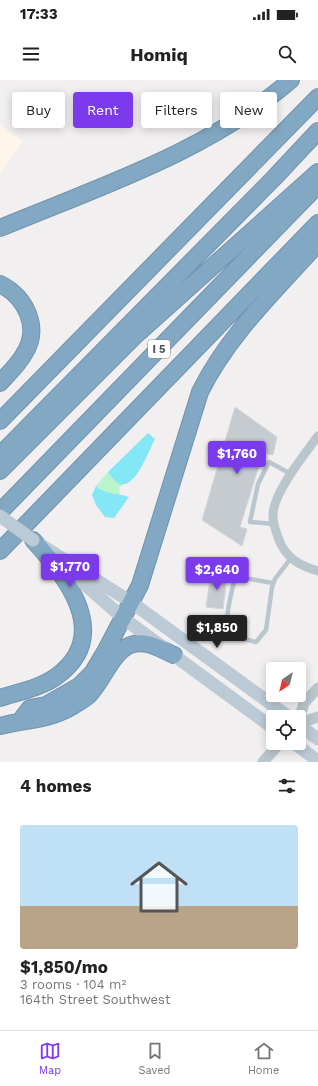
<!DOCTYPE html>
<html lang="en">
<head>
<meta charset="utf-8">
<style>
  :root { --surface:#fff; --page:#f2f2f2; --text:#222; --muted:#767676; --line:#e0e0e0; --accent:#7c3aed }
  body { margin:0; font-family:"Work Sans",sans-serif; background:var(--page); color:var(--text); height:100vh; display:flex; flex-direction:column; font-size:15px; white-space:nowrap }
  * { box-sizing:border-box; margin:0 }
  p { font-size:13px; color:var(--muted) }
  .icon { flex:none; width:22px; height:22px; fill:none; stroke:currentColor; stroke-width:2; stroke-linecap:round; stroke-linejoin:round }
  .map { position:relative; height:682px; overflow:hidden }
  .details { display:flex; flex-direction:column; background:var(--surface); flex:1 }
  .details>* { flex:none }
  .top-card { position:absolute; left:12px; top:12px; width:294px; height:36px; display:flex; gap:8px }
  .needle { width:26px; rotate:215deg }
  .controls { position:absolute; left:266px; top:582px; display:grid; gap:8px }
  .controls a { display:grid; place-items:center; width:40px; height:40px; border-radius:4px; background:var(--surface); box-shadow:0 2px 10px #0003; font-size:20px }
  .price { position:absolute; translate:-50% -34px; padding:0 9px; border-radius:4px; background:var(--accent); color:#fff; font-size:13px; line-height:26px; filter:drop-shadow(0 1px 2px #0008) }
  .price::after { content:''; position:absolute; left:50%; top:24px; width:12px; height:9px; margin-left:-6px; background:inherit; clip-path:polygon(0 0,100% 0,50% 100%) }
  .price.selected { background:#222; color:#fff }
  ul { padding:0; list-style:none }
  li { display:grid; align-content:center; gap:8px; height:212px; padding:0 20px }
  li+li { border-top:1px solid var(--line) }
  li span { display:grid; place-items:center; height:124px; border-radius:4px; color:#555 }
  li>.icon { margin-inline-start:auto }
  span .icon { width:72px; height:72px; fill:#fffc; stroke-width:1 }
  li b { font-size:17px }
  h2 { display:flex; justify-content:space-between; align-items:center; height:48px; padding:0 20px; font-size:17px }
  .tag { padding:0 14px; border-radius:4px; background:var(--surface); box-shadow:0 2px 10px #0003; font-size:14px; line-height:36px }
  .tag.selected { background:var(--accent); color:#fff }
  .status { display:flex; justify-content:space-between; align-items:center; height:28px; padding:0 20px; background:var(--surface); direction:ltr }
  .status svg { height:11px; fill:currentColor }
  header { display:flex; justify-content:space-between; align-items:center; height:52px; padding:0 20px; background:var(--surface); font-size:18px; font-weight:700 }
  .tabs { display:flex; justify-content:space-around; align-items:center; height:56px; border-top:1px solid var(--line); background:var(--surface); font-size:11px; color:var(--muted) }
  .tabs a { display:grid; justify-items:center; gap:2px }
  .tabs .selected { color:var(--accent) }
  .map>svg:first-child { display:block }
</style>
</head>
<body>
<div class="status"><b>17:33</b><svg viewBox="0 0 49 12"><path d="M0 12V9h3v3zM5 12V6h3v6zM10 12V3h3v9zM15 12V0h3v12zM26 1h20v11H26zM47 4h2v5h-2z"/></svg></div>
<header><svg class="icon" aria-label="menu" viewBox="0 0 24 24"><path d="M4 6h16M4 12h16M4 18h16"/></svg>Homiq<svg class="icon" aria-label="search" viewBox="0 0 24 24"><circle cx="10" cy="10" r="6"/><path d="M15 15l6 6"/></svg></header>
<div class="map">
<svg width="318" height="682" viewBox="0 0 318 682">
  <rect width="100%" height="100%" fill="#f2eff0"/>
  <path fill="#fef6e8" d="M0,45L23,61L0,94Z"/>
  <path fill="#baf4cb" d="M108,392L113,400L123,404L119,408L120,414L111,415L96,406Z"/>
  <path fill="#83e7f5" d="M148,353L155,359C146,376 129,428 108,392Z
    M96,406C109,416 115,412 129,417L114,438L105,437L96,425L92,415Z"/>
  <path fill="#c6cbd0" stroke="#d3d6dc" d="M235,327L277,357L273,375L263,373L240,447L247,449L242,466L202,440Z
    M211,493L227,496L223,529L206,527Z"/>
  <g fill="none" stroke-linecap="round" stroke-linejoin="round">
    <g stroke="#6e93af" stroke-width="18">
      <path id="motorway" d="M0,148C101,106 207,72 291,0
        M0,204C26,217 41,248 24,274C18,285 8,294 0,303
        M0,341L318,17
        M0,375L274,98L318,51
        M0,391L136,255L318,92
        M0,432L318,105
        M0,471L318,143
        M0,618C18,612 41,608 57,596C113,555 66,496 33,460
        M21,640L30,628L46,625L79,606L93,592L105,572L140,505L200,312C228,255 276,210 318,163
        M0,646C26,639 48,641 73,626C77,623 84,620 88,616C108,597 115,554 151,565C159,567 166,572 174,575"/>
    </g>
    <path stroke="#bac6ce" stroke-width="4.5" d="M274,444L250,442L258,404L269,382L291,394
      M273,503L238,497L234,501C232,511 223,544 229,551C235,558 248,560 256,562L266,550L272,507L275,499L291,478"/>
    <path stroke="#bac6ce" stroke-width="9" d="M318,356C305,374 272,414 273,436C273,444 276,452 279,460C286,478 300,486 318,491"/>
    <path stroke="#bac6ce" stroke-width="11" d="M299,640L304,623L318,608
      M299,643L318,637
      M263,682L280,663"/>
    <path stroke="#bbcad5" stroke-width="13" d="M41,465L131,522L289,637
      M65,487L123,538L273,648
      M299,645L318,659
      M294,663L318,681"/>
    <use href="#motorway" stroke="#83a8c3" stroke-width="16"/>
    <path stroke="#bbcad5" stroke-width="13" d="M0,436L33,460"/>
  </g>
  <g text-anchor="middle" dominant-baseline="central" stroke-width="3.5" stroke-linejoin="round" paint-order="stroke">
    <rect fill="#fff" stroke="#7e888f" stroke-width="1" x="148" y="260" width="22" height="18" rx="3"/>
    <g font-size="11" font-weight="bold" fill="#46555f">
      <text x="159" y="269">I 5</text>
    </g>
  </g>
</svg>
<div class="controls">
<a><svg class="needle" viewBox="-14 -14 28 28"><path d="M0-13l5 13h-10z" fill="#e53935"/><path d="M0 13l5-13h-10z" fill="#767676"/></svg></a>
<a><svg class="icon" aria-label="locate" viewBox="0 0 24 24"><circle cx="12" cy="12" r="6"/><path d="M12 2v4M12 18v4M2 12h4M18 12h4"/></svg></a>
</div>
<b class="price" style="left:237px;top:395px">$1,760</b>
<b class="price" style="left:70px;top:508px">$1,770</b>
<b class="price" style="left:217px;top:511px">$2,640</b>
<b class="price selected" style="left:217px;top:569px">$1,850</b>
<div class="top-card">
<a class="tag">Buy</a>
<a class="tag selected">Rent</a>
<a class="tag">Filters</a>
<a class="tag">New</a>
</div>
</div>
<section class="details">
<h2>4 homes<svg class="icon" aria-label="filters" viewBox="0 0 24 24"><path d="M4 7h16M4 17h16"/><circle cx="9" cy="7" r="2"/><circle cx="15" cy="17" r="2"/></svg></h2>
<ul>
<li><span style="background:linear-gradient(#bfe0f5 65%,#b9a48a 0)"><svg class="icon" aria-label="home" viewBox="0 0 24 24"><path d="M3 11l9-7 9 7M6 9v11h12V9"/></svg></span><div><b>$1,850/mo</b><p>3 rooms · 104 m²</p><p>164th Street Southwest</p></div></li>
</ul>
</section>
<nav class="tabs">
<a class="selected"><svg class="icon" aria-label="map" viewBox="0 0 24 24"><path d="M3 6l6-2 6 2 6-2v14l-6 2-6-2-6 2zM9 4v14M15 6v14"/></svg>Map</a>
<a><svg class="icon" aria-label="saved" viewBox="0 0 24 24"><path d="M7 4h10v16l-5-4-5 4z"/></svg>Saved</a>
<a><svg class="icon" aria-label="home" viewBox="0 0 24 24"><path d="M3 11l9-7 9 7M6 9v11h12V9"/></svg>Home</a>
</nav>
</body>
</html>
